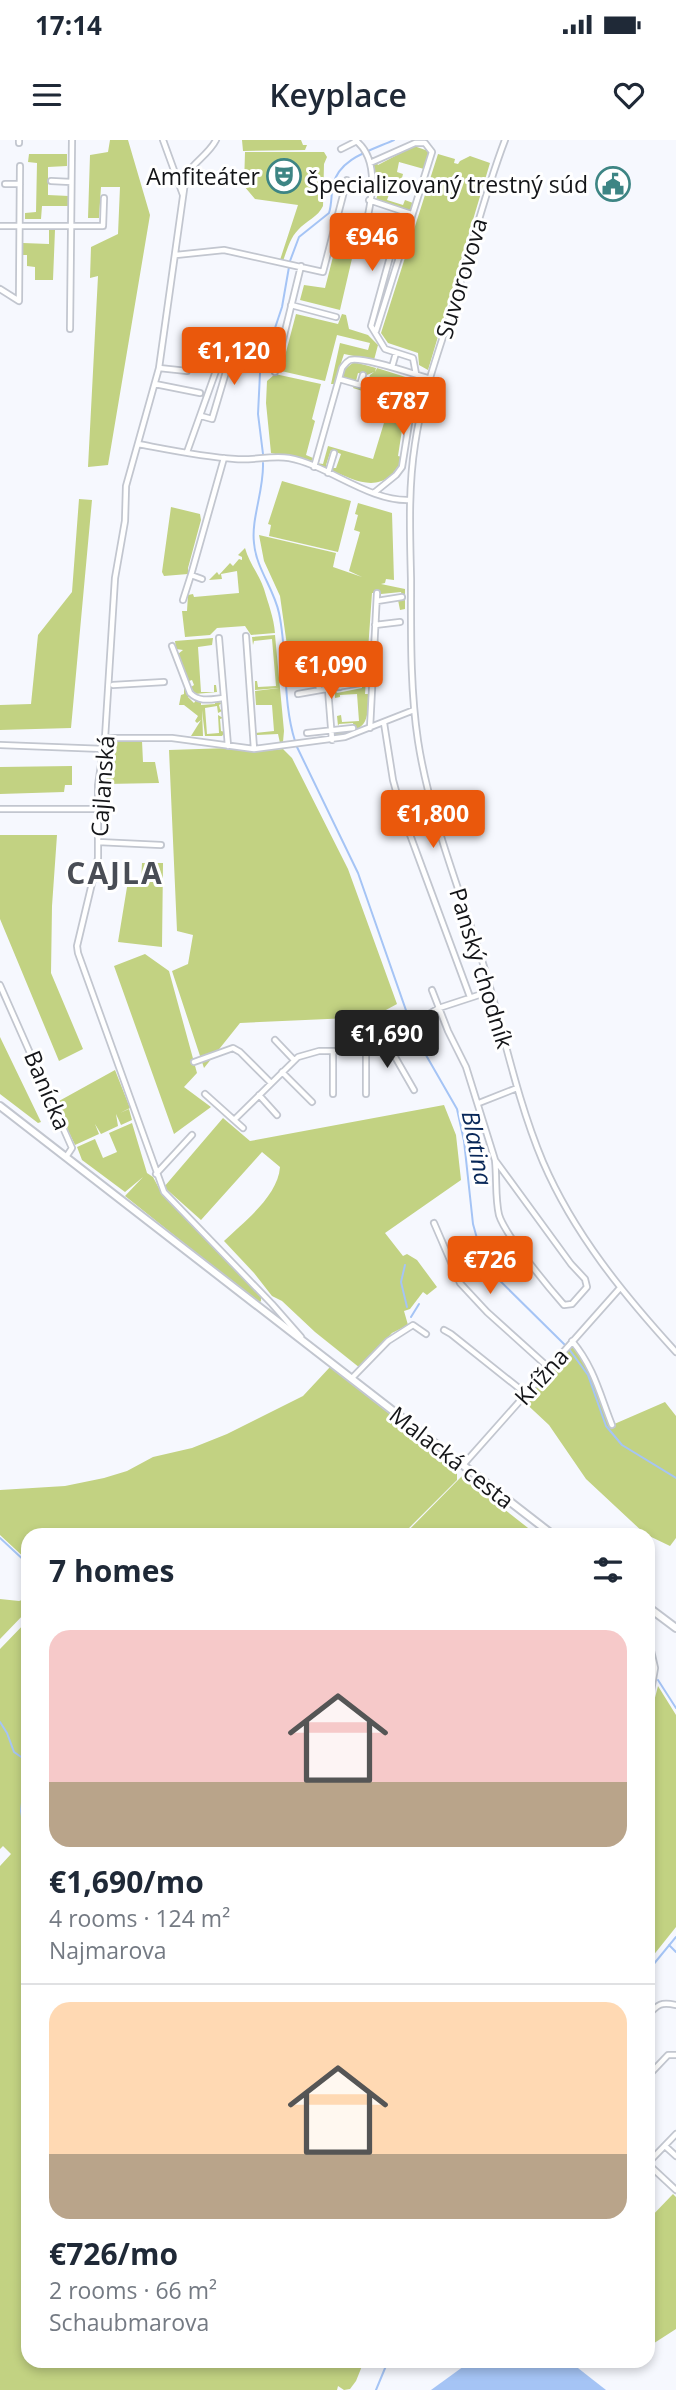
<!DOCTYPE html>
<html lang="en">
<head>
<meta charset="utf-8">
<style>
  :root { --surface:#fff; --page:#f6f6f7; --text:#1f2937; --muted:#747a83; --line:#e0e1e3; --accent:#ea580c }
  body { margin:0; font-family:"Open Sans",sans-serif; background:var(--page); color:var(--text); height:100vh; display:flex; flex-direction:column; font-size:26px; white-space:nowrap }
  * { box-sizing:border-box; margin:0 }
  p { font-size:23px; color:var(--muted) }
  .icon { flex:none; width:38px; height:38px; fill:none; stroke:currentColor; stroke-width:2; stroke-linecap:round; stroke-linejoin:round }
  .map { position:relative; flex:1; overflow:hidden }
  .side { position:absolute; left:21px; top:1388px; width:634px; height:840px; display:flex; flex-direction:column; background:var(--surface); border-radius:21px; box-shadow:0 4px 10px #0003 }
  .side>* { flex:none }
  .price { position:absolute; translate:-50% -60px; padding:0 16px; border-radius:7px; background:var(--accent); color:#fff; font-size:23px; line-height:46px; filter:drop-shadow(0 2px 4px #0008) }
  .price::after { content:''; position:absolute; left:50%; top:42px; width:21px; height:16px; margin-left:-10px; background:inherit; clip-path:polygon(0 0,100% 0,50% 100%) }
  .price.on { background:#222; color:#fff }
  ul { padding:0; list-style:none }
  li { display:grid; align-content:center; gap:14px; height:371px; padding:0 28px }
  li+li { border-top:2px solid var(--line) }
  li span { display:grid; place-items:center; height:217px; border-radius:21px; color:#555 }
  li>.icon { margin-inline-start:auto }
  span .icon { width:126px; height:126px; fill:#fffc; stroke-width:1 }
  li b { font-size:30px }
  h2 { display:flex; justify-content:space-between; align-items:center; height:84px; padding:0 28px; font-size:30px }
  .status { display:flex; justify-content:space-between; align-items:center; height:49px; padding:0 35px; background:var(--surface); direction:ltr }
  .status svg { height:19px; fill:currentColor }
  header { display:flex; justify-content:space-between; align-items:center; height:91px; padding:0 28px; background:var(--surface); font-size:32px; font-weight:600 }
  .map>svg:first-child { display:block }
</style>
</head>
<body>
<div class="status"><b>17:14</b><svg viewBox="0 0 49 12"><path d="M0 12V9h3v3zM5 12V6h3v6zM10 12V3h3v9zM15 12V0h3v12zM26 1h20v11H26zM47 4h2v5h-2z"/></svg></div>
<header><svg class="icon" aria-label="menu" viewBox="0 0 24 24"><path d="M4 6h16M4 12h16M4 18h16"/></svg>Keyplace<svg class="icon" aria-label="heart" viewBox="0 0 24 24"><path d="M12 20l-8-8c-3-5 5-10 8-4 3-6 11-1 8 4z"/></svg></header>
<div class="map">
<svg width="676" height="2250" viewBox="0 0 676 2250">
  <rect width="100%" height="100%" fill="#f6f8fe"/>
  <path fill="#c2d282" d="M110,0H128L150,75L108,325L88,327L98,136L90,138L91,107L118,94L120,47H101L99,78H88L90,15L108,12Z
    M242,0H301L303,5H307L305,10L243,11Z
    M414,6L431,12L427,26L424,29L399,22L397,32L403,34L400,46L393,44L387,60L403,65L405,60L413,63L411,69L407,71L376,60L380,46L376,45L373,24L376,22L378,25Z
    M245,12H324L327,17L324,24L323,66C318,77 306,81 298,90C290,98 287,110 283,121L280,120L298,65L255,59L244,46Z
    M29,14H67V26L48,27V55L69,56L68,66H42L41,79H25V73L36,72L37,23L28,22Z
    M438,14L455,19L454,23L458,24L460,21L470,16L490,23L428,230L419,225L418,213L388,203L381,193Z
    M49,89L55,90L53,140H35V127L27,126V115H22L23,103L49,104Z
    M336,105L354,110L340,170L300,160L304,145L325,148Z
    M296,174L338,184L342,174L346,175L349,189L368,195L378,205L374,220L344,214L334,244H331L340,203L368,210L370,203L337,195L325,241L281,231Z
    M354,222L376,228L375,232L377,228L415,240L402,290L398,316L402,317C400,326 397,330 390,336C372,351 351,338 332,331L333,328H336L341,314L331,310L326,325L329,326L328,329L317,323L323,324L328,306L373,319L387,273L385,271L388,259L353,248L354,246L365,249L370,235L374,232L367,235L358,233L356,241L342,237L345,229Z
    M275,234L321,244L312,279L315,281L306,315L313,318L311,322L271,313L266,263L267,241Z
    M282,341L351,361L338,412L269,396L271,385L268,384Z
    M79,359L92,360L71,588L0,590V565L31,564L38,495L72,452Z
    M358,363L392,373L394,440L386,439L385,443L381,444L405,449V469L400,470L398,460L402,455L401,452L381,454V457L379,453H372L365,554H369C367,584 368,588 337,596L335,595V592H348V589L354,588L353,583L339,584L338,586L337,576L341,575L342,582L359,581L357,554L340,555V557L335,558V550L337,553L362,548L361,518L290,527L280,456L264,421L259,395L336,413L333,427L362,437L349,431L360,392L354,390L358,375L355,374Z
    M171,367L200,374L201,380L188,428V434L164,436L162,432Z
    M245,408C249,423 259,434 264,449C268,463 274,478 275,493L251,495L245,486L217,488L210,495L185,497L182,471H187L188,455L193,454L194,457L239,453L237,431L221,434L222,439L209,440L217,432L219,435L230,423L233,426L239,419L242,420V417L238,415Z
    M275,495L284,591L283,602L280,603L278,594L257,595L255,593L274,591L272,565H256L255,551L279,548L255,550V541H257L258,547L276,546L272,499L254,501L253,505L252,497Z
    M213,498L212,505L198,507L201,552H214V545H216L217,552L195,554L191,547L194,545L192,540L189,541L178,514L183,510L176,509L175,501Z
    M184,545L190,555L188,557L194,563L196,560L201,562V565L215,564V561L222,563L219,565L220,569L222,571L218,573L217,566L205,568L207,594L219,593L218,575L223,578L220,579L221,591L225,592L222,596H205L202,570L203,596H191L201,580L197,583L195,581L198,576L184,565H179L181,555L184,554Z
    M110,601H142L143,622H155L159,643L106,644Z
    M229,608L253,612L283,609L292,618L348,729L397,864L373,877L240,883L204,928L172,831L188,824L193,795L177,791L169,610Z
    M72,626V645H65L64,652L0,654V627Z
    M0,695H57L52,766L51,833L83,909L59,921L0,779Z
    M142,723H163L162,807L118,802L128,741L141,742Z
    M145,814L169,831L197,933L184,947L211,967L174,994L114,826Z
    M0,897L41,982L38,983L0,954Z
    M115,930L130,968L120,973L129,969L132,980L121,985L116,974L118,986L101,994L95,984L99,994L75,1005L59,971V961Z
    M444,965L456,995L461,1040L385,1093L403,1116L407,1114L417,1120L437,1147L427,1155L423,1152L410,1169L404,1171L408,1185L392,1193L360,1228L315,1192L282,1161L272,1156L254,1133L224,1101C244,1082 278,1056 280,1027L262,1012L201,1080L164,1047L223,978L250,1001Z
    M132,983L147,1033L153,1037L162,1054L261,1155V1161L259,1163L125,1056L143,1037L125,1052L82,1020L77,1007L95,999L103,1018L117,1012L109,993Z
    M572,1201L582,1212L612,1285L665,1262L676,1276V1398L670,1406L645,1394L586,1339L549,1285L519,1257Z
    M330,1227L457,1327V1340L402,1395H28V1421L0,1395V1350L65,1346L104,1338L127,1331L153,1317L192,1308L227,1294L303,1256Z
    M462,1336L537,1395H404Z
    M28,1458V1470L0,1499V1459L19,1461Z
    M28,1480V2221H364L356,2241L350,2249L344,2250L338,2246L337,2250H0V1726L11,1714L3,1706L0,1709V1509Z
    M658,1546L676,1575V1787L648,1822V1585Z
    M673,2054L676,2057V2189L648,2207V2080Z"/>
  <path fill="#a5c4f5" d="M471,2221H569L606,2250H431Z"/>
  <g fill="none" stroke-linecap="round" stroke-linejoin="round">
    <path stroke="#a5c4f5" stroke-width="2" d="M290,121L299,97L329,73C332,64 331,54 333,45C339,18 372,10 394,0
      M263,314L258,274L260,233L282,167L289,127
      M263,323C264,350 251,379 254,403C256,428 274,449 279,473C288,515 282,560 295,601
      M297,607L358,733L415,896L457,969L464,1001L473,1084L481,1113L488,1129L565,1205
      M405,1125L401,1142L407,1167
      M411,1177L419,1164
      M569,1209L588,1235L606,1286L622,1305L676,1338
      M0,1398L28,1424
      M648,1524L649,1526
      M658,1540L676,1568
      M0,1582L7,1593L14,1612L27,1621L21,1671L22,1677L28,1681
      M669,1805L676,1812
      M648,1831L676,1797
      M376,2250L388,2221"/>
    <g stroke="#c2c6cf" stroke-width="8">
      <path id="minor" d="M163,0L183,55
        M216,0C209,14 194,22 186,35L159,228L126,346L125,381L115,438L105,598L98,645V718L77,806L78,813L164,1052L272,1164L301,1197
        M355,0C386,23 367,79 360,110
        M505,0C485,52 472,107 455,160C440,207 422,255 415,304C408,349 410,394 411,439C411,493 410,548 418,601C430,679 462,755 485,830C504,894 517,960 543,1022C574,1094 624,1155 676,1212
        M19,3V0
        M341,9L357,1
        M370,23L415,3H425L432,12L376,191
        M51,41L71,42
        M5,44H20
        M369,60L411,74
        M336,81L365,90
        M0,86H103L104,58
        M405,96L402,94L396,95L371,186L385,209L413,218L416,234
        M176,115L224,110L323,132L347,40
        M0,149L19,161L20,26
        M291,165L336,177
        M70,189L72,0
        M392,227L396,213
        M159,228L187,231
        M275,232L301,126
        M339,239L360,245L363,235
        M155,244L200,253
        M138,304C170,310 203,317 235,319C252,321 271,315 289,318C328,325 369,362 410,360
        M187,312L222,214L231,215L212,279L201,276
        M314,327L342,228C345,224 346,222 350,220C363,216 416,235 431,239
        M328,333L334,313
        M375,352L396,335L402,327L410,277L423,237
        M202,439L191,435L224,318
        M183,460L191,435
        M377,461L402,457
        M375,485L400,482
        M246,496L254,609
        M219,498L228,606
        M172,506L190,553C200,563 212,559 224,558
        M317,529L319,550
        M338,532L340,547
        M113,545L164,542
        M328,549L332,600
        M298,554L360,543
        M384,583L393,640L402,673L470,857
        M370,588L377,453
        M307,593L353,588
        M105,598H172L254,609L345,597L414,570
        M0,605L104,609
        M0,669H97
        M98,702L161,705
        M0,845L72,1008L66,1017
        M432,850L448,891L466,927L495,1020L571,1124L585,1139L587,1147L572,1164L564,1165C549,1148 505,1095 499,1075C495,1058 497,1038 495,1020
        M383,896L414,950
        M275,900L294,920
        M366,911V954
        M194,922L233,908L240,912L271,943
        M282,932L312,962
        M205,954L234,980L298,917L319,911H369L439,868L491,851
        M333,954V912
        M259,955L277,975
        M479,963L517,948
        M234,980L243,988
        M156,1034L192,995
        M434,1083L460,1143L487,1172L548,1227
        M444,1190L451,1194L525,1253
        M572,1201C594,1227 600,1255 612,1285
        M352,1238L388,1201L413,1185L426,1194
        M463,1325L620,1148
        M648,1498L655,1528L648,1568
        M648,1875C658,1864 661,1862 676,1865
        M648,1936L668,1915H676
        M665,2006L676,2016
        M648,2023L676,1994
        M648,2024L676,2050"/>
    </g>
    <g stroke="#c2c6cf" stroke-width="10">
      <path id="major" d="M0,966L553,1395
        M648,1467L676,1488"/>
    </g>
    <use href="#minor" stroke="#fff" stroke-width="4.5"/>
    <use href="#major" stroke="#fff" stroke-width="6"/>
  </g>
  <defs>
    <g id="theatre-ring" transform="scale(1.75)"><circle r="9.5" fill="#fff" stroke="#3d8584" stroke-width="1.5"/><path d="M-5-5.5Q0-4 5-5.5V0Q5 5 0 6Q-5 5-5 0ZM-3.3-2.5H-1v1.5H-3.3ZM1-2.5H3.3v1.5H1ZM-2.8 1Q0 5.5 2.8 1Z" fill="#3d8584"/></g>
    <g id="civic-ring" transform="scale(1.75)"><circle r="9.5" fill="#fff" stroke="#3d8584" stroke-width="1.5"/><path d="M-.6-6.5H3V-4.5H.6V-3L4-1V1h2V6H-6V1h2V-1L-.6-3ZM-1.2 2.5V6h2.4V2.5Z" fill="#3d8584"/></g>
  </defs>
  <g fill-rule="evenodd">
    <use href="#theatre-ring" x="284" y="36"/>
    <use href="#civic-ring" x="613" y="44"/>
  </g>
  <g text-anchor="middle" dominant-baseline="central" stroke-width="6" stroke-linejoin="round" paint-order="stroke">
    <g font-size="23" fill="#141518" stroke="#fff" text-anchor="end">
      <text x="260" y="36">Amfiteáter</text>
      <text x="588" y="44">Špecializovaný trestný súd</text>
    </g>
    <g font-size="23" fill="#141518" stroke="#fff">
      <text transform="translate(461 138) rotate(-73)">Suvorovova</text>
      <text transform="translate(102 646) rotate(-86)">Cajlanská</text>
      <text transform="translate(482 828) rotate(73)">Panský chodník</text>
      <text transform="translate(48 950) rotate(67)">Banícka</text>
      <text transform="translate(541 1236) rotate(-48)">Krížna</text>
      <text transform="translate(452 1317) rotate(38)">Malacká cesta</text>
    </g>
    <g font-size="24" font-style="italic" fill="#092859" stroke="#fff">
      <text transform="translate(478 1008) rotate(79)">Blatina</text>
    </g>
    <g font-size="30" font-weight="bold" letter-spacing="2" fill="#494d55" stroke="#fff">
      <text x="115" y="732">CAJLA</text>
    </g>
  </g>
</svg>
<b class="price" style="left:372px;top:133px">€946</b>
<b class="price" style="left:234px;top:247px">€1,120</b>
<b class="price" style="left:403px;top:297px">€787</b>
<b class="price" style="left:331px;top:561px">€1,090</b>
<b class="price" style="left:433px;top:710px">€1,800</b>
<b class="price on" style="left:387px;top:930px">€1,690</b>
<b class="price" style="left:490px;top:1156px">€726</b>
<section class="side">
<h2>7 homes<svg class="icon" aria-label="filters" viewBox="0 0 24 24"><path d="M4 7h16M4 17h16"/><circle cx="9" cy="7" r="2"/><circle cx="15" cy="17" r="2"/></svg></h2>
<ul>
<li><span style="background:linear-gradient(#f6c9c9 70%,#b9a48a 0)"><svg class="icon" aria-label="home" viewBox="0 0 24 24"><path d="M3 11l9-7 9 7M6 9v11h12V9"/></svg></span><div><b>€1,690/mo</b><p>4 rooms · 124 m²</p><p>Najmarova</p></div></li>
<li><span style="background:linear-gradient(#ffd9b3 70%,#b9a48a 0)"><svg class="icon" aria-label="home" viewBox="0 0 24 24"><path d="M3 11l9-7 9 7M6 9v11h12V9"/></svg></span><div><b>€726/mo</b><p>2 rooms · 66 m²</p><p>Schaubmarova</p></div></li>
</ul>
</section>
</div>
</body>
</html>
